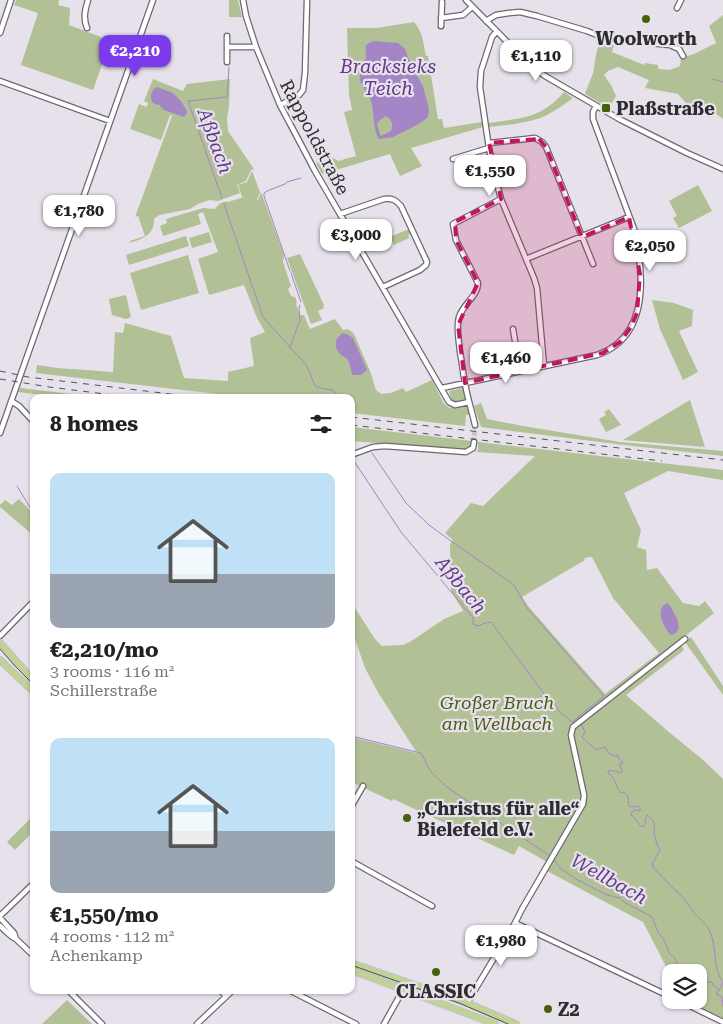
<!DOCTYPE html>
<html lang="en">
<head>
<meta charset="utf-8">
<style>
  :root { --surface:#fff; --page:#f6f6f6; --text:#222; --muted:#767676; --accent:#7c3aed }
  body { margin:0; font-family:"Roboto Serif",serif; background:var(--page); color:var(--text); height:100vh; display:flex; flex-direction:column; font-size:19px; white-space:nowrap }
  * { box-sizing:border-box; margin:0 }
  p { font-size:16px; color:var(--muted) }
  .icon { flex:none; width:28px; height:28px; fill:none; stroke:currentColor; stroke-width:2; stroke-linecap:round; stroke-linejoin:round }
  .map { position:relative; flex:1; overflow:hidden }
  .sheet { position:absolute; left:30px; top:394px; width:325px; height:600px; display:flex; flex-direction:column; background:var(--surface); border-radius:10px; box-shadow:0 1px 4px #0004 }
  .sheet>* { flex:none }
  .controls { position:absolute; left:662px; top:964px; display:grid; gap:10px }
  .controls a { display:grid; place-items:center; width:45px; height:45px; border-radius:10px; background:var(--surface); box-shadow:0 1px 4px #0004; font-size:25px }
  .price { position:absolute; translate:-50% -42px; padding:0 11px; border-radius:10px; background:#fff; color:#222; font-size:16px; line-height:32px; filter:drop-shadow(0 1px 2px #0008) }
  .price::after { content:''; position:absolute; left:50%; top:30px; width:15px; height:11px; margin-left:-8px; background:inherit; clip-path:polygon(0 0,100% 0,50% 100%) }
  .price.current { background:var(--accent); color:#fff }
  ul { padding:0; list-style:none }
  li { display:grid; align-content:center; gap:10px; height:265px; padding:0 20px }
  li span { display:grid; place-items:center; height:155px; border-radius:10px; color:#555 }
  li>.icon { margin-inline-start:auto }
  span .icon { width:90px; height:90px; fill:#fffc; stroke-width:1 }
  li b { font-size:21px }
  h2 { display:flex; justify-content:space-between; align-items:center; height:60px; padding:0 20px; font-size:21px }
  .map>svg:first-child { display:block }
</style>
</head>
<body>
<div class="map">
<svg width="723" height="1024" viewBox="0 0 723 1024">
  <rect width="100%" height="100%" fill="#e6e1eb"/>
  <path fill="#b1c195" fill-rule="evenodd" d="M16,0H59L58,5L70,8L69,25L101,37L99,45L108,48L93,90L21,65L38,13L14,5Z
    M229,0H238L242,17H229Z
    M723,15V119L718,115L686,103L678,94L645,88L649,80L618,67L608,71L604,75L611,85L616,96L609,108L585,94L593,73L596,55L600,39L615,41L612,52L644,65L645,63L658,65V69L670,70L680,66L681,58L694,54L716,43L709,26Z
    M414,22C423,32 423,43 426,56H428L438,119H442L444,128L482,122L483,127L411,148L422,166L400,176L390,154L322,174L316,163L333,158L338,161L356,156L344,112L352,110L349,95L347,28H377Z
    M153,79L183,91L187,84L230,79L229,107L227,118L228,131L254,169L251,170L246,181L237,185L240,193L218,201L210,200L198,204L190,209L159,215L154,219C155,235 141,240 129,243L130,241L145,236L138,216L135,217L172,116L170,115L161,140L130,129L139,104L147,107L148,103L144,101ZM170,92L182,102L187,111L162,107L158,105Z
    M564,92L573,98C565,104 556,110 547,115C531,123 507,125 489,127L488,123C521,118 541,119 564,92Z
    M252,171L260,192L257,200H258L261,192L284,255L283,262L291,286L288,289L291,296L295,297L297,302L296,304L300,315H304L310,329L335,319L343,330C348,328 350,330 354,334L370,371L376,390L381,394L391,393L403,388L406,392L432,380L444,404L450,408L465,405L467,406L470,415H466L465,426L351,413V398L233,397L226,395L36,373L37,365L57,368L113,372L115,332L123,333L125,323L171,336L184,378L228,381V372L254,366L250,338L265,332L257,318L244,285L209,295L198,259L218,252L203,212L198,214L201,224L163,236L160,226L167,223L166,219L203,208L215,209C218,205 222,201 228,202L244,197H242L238,185L247,182Z
    M698,185L712,211L679,228L673,218L677,216L669,201Z
    M409,229L411,234L408,235L409,238L394,245L390,237Z
    M209,232L212,242L192,248L189,238Z
    M186,236L189,246L129,265L126,255Z
    M300,254L324,305L323,306L324,308L318,311L322,320L311,324L287,258Z
    M188,255L199,293L141,310L130,273Z
    M126,295L131,317L126,319L112,315L109,299Z
    M652,300L674,303L693,310L692,326L679,331L698,372L683,380L660,329Z
    M20,388L98,397H58L18,392Z
    M461,388L464,389L466,397L465,399L458,402H451L452,400L449,393L450,391Z
    M690,400L705,447L623,440Z
    M481,403L487,419L523,426L620,442L723,451V456L624,445L481,427L474,406Z
    M609,409L621,425L606,432L599,419L606,415L604,412Z
    M351,427L472,441L470,448L466,450L351,441Z
    M478,442L723,470V480L668,471L624,493L641,530L637,547L646,550L647,570L657,568L683,603L699,606L705,601L714,613L679,641L684,650L626,695L670,733L703,760L723,779V1018L687,1000H699V972H671V992L665,990L671,976L643,922L547,871L553,860L550,858L547,862L519,846L514,855L393,799L392,801L351,782V737L417,753L379,694L365,668L351,627V616L355,615L351,602L375,639L382,646L403,645L410,642L444,619L463,611L464,612L451,591L450,544L453,540L445,533L471,503L483,506L535,456L476,452L478,450ZM592,557L613,598L659,653L605,694L528,606L522,597L585,560L584,558Z
    M19,499L34,514V536L0,507V505L5,500L12,505Z
    M691,637L723,686V695L685,642Z
    M34,815V831L15,850L7,842Z
    M67,1000L92,1024H42Z"/>
  <path fill="#a485c6" fill-rule="evenodd" d="M373,41L398,43L405,49L410,63L423,86L429,109L428,117L419,124L393,137L379,139C372,128 375,113 371,101C369,93 362,88 360,80C359,71 365,65 366,56C366,52 365,49 366,45ZM386,116C392,120 394,124 391,131L381,136L379,132L377,123L380,120Z
    M157,87L173,93L182,102L187,111V113L184,117L164,110L159,105L153,103C149,97 151,90 157,87Z
    M343,333L347,334L353,338L367,370L361,375H352C351,370 350,363 347,359C345,357 342,356 340,354C333,347 335,338 343,333Z
    M668,603C674,612 687,631 671,635C664,628 653,608 668,603Z"/>
  <g fill="none" stroke-linecap="round" stroke-linejoin="round">
    <path stroke="#a485c6" stroke-width="1" d="M712,79L723,82
      M222,198L188,101L227,97L229,67
      M224,204L263,317L307,366L315,386L320,388L332,390L337,394L338,398
      M290,271L264,196V193L267,191L285,184L287,182L301,178
      M291,273L301,302
      M290,347L300,320L299,308L300,305
      M354,461L401,532L473,618V624L478,626L485,623L491,622L542,691L548,699L554,703L559,711L572,722L604,696L527,608L514,585L451,541L429,525L406,503L372,453
      M17,486L34,514
      M581,723L585,732L582,737C586,742 592,745 596,750L604,747L606,748L609,754L615,756L618,755V758L622,761L623,763L619,764L622,770V772L620,773C616,771 613,770 608,771V773C616,777 615,787 621,793L624,792C631,798 627,799 629,806L632,807L638,806L640,807V811L635,810L632,812L631,815C637,819 637,823 642,827L646,823L645,821L647,815C648,816 653,820 653,821C656,826 654,829 654,833C655,838 657,846 660,850L652,864L653,867C660,875 668,883 675,890C683,896 689,906 695,914C701,920 707,924 710,932C717,946 713,971 722,980V986L716,994L722,997L723,1006
      M351,736L421,753L431,772L447,787L482,811L550,856
      M554,860L561,869L576,879L607,895L620,898L624,902L652,917L658,932L664,940L670,954L675,958L680,972
      M699,983L712,982L713,985L718,989"/>
    <path stroke="#c1bdc5" stroke-width="4.5" stroke-dasharray="4.5 2" stroke-linecap="butt" d="M474,442L475,425"/>
    <g stroke="#6c6871" stroke-width="7">
      <path id="minor" d="M243,0L246,16L256,47L280,105L296,135L315,171L449,402L455,405L469,402
        M466,0L528,63L545,76L621,120L687,153L723,169
        M677,8L681,0
        M441,18L463,15L472,7
        M486,21L496,15L509,13L520,12L537,16L587,31L607,39L670,45L679,49L683,56
        M441,26L442,2
        M87,28C83,18 85,10 88,0
        M496,32L492,37L481,71L480,87L489,148L494,172L501,199L534,278L537,288L544,366
        M0,33L11,0
        M227,47H256
        M227,62V36
        M0,81L110,121
        M280,105L299,95L303,90L305,73L307,0
        M489,143L535,138L542,142L546,147L593,264
        M453,159L489,148
        M340,214L384,199C392,198 396,200 401,206L427,262L426,265L420,270L383,287
        M526,259L629,217
        M513,329L520,371
        M442,388L597,355C650,337 644,273 634,229L593,119V112L596,106
        M11,401L19,406L34,422
        M475,425C472,411 467,397 465,383C463,373 462,362 460,352C459,340 456,328 459,317C463,304 478,296 478,283L456,240L453,224L501,199
        M0,433L153,0
        M351,455L373,447L385,446L466,452L473,448L474,442
        M0,636L34,601
        M351,807L363,786
        M351,861L432,906
        M0,916L34,883
        M0,918L14,933L16,939
        M515,923L671,997
        M0,926L11,936L16,939L34,956
        M68,990L102,1024
        M220,990L226,996
        M289,990L356,1024
        M678,1000L723,1022
        M467,1003L515,923L522,909L583,804L584,795L571,735L573,727L685,639
        M197,1024L233,990
        M384,1024L403,990"/>
    </g>
    <g stroke="#c4c4c5" stroke-width="8">
      <path id="major" d="M0,643L34,681
        M0,660L34,692
        M351,963L467,1003L516,1024
        M351,970L495,1024"/>
    </g>
    <use href="#minor" stroke="#fff" stroke-width="4.5"/>
    <use href="#major" stroke="#bfd493" stroke-width="5.5"/>
    <path stroke="#525055" stroke-width="1" d="M0,649L15,666L34,685
      M351,965L459,1003L508,1024"/>
    <path stroke="#525055" stroke-width="1" stroke-dasharray="6 6" stroke-linecap="butt" d="M0,371L28,377L204,398
      M0,379L49,387L137,398
      M351,417L723,460
      M351,425L662,461"/>
  </g>
  <path fill="#c2185b" fill-opacity="0.2" stroke="#c2185b" stroke-width="4" stroke-dasharray="10 6" stroke-linejoin="round" d="M539,139L546,147L582,237L629,217L640,274L637,313L631,327L620,342L603,353L465,383L458,325L478,283L456,240L455,222L501,199L489,143Z"/>
  <g fill="#49600a" stroke="#e6e1eb" stroke-width="2">
    <circle cx="646" cy="19" r="5"/>
    <rect x="601" y="103" width="10" height="10" rx="2.5"/>
    <circle cx="407" cy="818" r="5"/>
    <circle cx="436" cy="972" r="5"/>
    <circle cx="548" cy="1009" r="5"/>
  </g>
  <g text-anchor="middle" dominant-baseline="central" stroke-width="4.5" stroke-linejoin="round" paint-order="stroke">
    <g font-size="18" font-weight="bold" fill="#2d2c2f" stroke="#e6e1eb" text-anchor="start">
      <text x="646" y="38" text-anchor="middle">Woolworth</text>
      <text x="616" y="108">Plaßstraße</text>
      <text x="417" y="808">„Christus für alle“<tspan x="417" dy="21">Bielefeld e.V.</tspan></text>
      <text x="436" y="991" text-anchor="middle">CLASSIC</text>
      <text x="558" y="1009">Z2</text>
    </g>
    <g font-size="18" fill="#2d2c2f" stroke="#e6e1eb">
      <text transform="translate(315 137) rotate(62)">Rappoldstraße</text>
    </g>
    <g font-size="18" font-style="italic" fill="#485d0e" stroke="#e6e1eb">
      <text x="497" y="702">Großer Bruch<tspan x="497" dy="21">am Wellbach</tspan></text>
    </g>
    <g font-size="19" font-style="italic" fill="#633a89" stroke="#e6e1eb">
      <text x="388" y="66">Bracksieks<tspan x="388" dy="22">Teich</tspan></text>
      <text transform="translate(215 141) rotate(70)">Aßbach</text>
      <text transform="translate(461 585) rotate(51)">Aßbach</text>
      <text transform="translate(609 879) rotate(29)">Wellbach</text>
    </g>
  </g>
</svg>
<div class="controls">
<a><svg class="icon" aria-label="layers" viewBox="0 0 24 24"><path d="M12 4l9 5-9 5-9-5zM3 14l9 5 9-5"/></svg></a>
</div>
<b class="price current" style="left:135px;top:77px">€2,210</b>
<b class="price" style="left:536px;top:82px">€1,110</b>
<b class="price" style="left:490px;top:197px">€1,550</b>
<b class="price" style="left:79px;top:237px">€1,780</b>
<b class="price" style="left:356px;top:261px">€3,000</b>
<b class="price" style="left:650px;top:272px">€2,050</b>
<b class="price" style="left:506px;top:384px">€1,460</b>
<b class="price" style="left:501px;top:967px">€1,980</b>
<section class="sheet">
<h2>8 homes<svg class="icon" aria-label="filters" viewBox="0 0 24 24"><path d="M4 7h16M4 17h16"/><circle cx="9" cy="7" r="2"/><circle cx="15" cy="17" r="2"/></svg></h2>
<ul>
<li><span style="background:linear-gradient(#bfe0f5 65%,#9aa5b1 0)"><svg class="icon" aria-label="home" viewBox="0 0 24 24"><path d="M3 11l9-7 9 7M6 9v11h12V9"/></svg></span><div><b>€2,210/mo</b><p>3 rooms · 116 m²</p><p>Schillerstraße</p></div></li>
<li><span style="background:linear-gradient(#bfe0f5 60%,#9aa5b1 0)"><svg class="icon" aria-label="home" viewBox="0 0 24 24"><path d="M3 11l9-7 9 7M6 9v11h12V9"/></svg></span><div><b>€1,550/mo</b><p>4 rooms · 112 m²</p><p>Achenkamp</p></div></li>
</ul>
</section>
</div>
</body>
</html>
